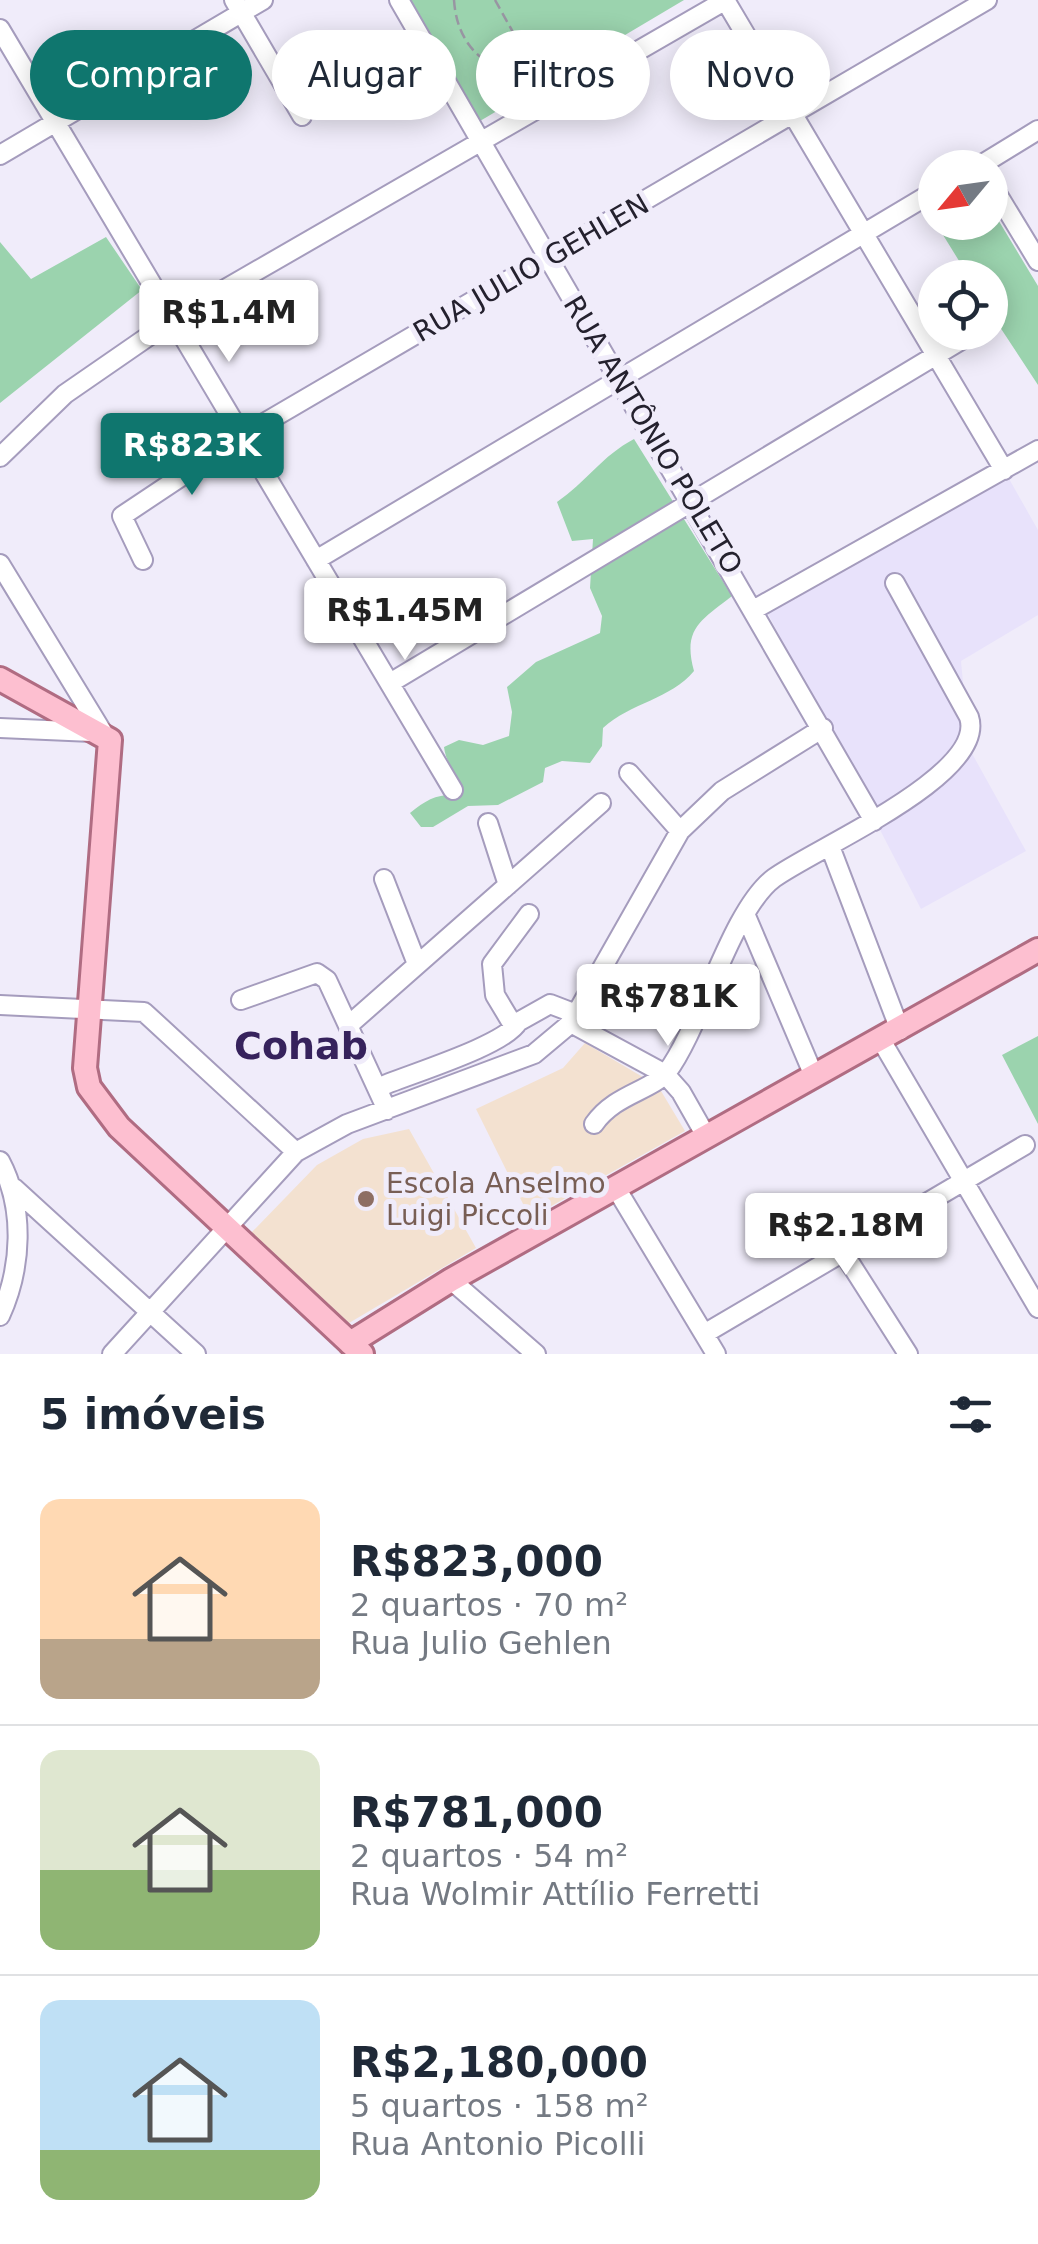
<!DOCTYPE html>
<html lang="pt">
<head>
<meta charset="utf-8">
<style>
  :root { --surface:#fff; --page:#f6f6f7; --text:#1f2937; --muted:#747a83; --line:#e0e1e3; --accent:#0f766e }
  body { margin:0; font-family:"DejaVu Sans",sans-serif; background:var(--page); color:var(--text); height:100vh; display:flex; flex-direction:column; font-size:38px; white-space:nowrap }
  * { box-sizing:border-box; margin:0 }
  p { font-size:32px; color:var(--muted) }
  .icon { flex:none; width:55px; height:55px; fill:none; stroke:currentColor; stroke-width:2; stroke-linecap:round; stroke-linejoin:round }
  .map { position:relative; height:1354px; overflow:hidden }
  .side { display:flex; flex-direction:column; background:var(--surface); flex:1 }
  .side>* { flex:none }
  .banner { position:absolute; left:30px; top:30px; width:980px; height:90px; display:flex; gap:20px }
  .needle { width:65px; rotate:241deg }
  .tools { position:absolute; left:918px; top:150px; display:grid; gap:20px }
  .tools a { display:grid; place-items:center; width:90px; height:90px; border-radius:50%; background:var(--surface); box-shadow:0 5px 25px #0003; font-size:50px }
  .price { position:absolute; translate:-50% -85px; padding:0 22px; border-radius:10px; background:#fff; color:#222; font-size:32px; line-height:65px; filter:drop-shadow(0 2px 5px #0008) }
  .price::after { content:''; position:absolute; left:50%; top:60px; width:30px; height:22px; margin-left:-15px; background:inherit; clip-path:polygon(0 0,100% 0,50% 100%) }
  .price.on { background:var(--accent); color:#fff }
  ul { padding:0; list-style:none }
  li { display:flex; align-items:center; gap:30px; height:250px; padding:0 40px }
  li+li { border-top:2px solid var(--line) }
  li span { display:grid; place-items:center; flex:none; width:280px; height:200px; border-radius:20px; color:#555 }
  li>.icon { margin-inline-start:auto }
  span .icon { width:120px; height:120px; fill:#fffc; stroke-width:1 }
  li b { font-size:42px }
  h2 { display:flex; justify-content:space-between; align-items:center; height:120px; padding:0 40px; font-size:42px }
  .pill { padding:0 35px; border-radius:45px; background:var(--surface); box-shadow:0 5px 25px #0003; font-size:35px; line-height:90px }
  .pill.on { background:var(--accent); color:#fff }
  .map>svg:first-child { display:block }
</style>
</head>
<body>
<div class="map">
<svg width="1038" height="1354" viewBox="0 0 1038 1354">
  <rect width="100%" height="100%" fill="#f0ecfa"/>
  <path fill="#e8e2fb" d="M1008,477L1038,530V615L961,661L969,748L1026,851L921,909L766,610Z"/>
  <path fill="#f3e1d0" d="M585,1043L658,1086L685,1131L530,1218L476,1109L563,1068Z
    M409,1129L476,1248L349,1323L251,1233L317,1165L363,1139Z"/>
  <path fill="#9bd3ae" d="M409,0H684L480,121Z
    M994,213L1038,286V385L990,312V278L969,277L935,222H990Z
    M106,237L142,290L0,403V242L31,279Z
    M634,439L732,596C702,620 682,628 694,671C671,699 630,703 603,728L602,746L590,763L562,761L545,768L543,782L498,805L468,806L433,827H421L410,813C427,799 438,793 461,795C461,777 446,766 444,747L459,740L483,745L509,736L512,712L507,687L536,662L600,633L602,616L590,588L593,539L572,541L557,502C585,483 603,455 634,439Z
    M1038,1036V1124L1002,1055Z"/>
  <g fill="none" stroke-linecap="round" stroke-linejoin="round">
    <g stroke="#a59cbd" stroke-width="22">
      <path id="minor" d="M234,0L302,116
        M399,0L874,821
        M725,0L1004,470
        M0,29L453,790
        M0,155L263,0
        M976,168L1038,130
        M990,182L1038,261
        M0,457L65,394L175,318L726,0
        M143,560L122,516L242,436L987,0
        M316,560L935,191
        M0,564L103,733
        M755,609L1038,450
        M390,683L968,336
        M0,728L92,732
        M629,773L680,831
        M488,823L508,885
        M831,849L900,1030
        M384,879L417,964
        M529,914L492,964L495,995L510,1020L518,1022L550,1004L576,1014
        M746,916L814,1076
        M241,1000L317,973L327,980L387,1110
        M0,1005L144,1012L296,1152
        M571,1023L665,1074L681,1092L706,1136
        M350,1024L601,803
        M881,1040L1038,1308
        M377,1088C406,1075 505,1046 518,1022
        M594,1124C615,1094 651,1091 667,1072C701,1027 731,910 774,878C813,849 988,775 969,717L895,583
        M0,1161C25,1208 22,1268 0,1316
        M14,1188L196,1354
        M616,1188L716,1354
        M843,1252L908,1354
        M451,1280L536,1354
        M704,1334L1025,1145
        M112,1354L296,1152L347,1124L534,1054L571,1023L680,831L722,791L823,728"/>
    </g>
    <g stroke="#b06c82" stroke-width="28">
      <path id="major" d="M0,679L110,740L85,1068L89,1087L119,1127L362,1354
        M350,1343L451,1280L1038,950"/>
    </g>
    <path stroke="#9895a2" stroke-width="2.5" stroke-dasharray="10 5" stroke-linecap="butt" d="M454,0C456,30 469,53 495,67L575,48L596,56
      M495,0L528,59"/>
    <use href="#minor" stroke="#fff" stroke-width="18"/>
    <use href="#major" stroke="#fdbfd0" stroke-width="22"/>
  </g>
  <circle fill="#8d6e63" stroke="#f0ecfa" stroke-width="4" cx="366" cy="1199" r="10"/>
  <g text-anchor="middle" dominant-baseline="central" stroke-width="10" stroke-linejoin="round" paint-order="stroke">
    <g font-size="28" fill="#24212e" stroke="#f0ecfa">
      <text transform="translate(531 268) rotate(-30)">RUA JULIO GEHLEN</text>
      <text transform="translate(653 435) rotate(59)">RUA ANTÔNIO POLETO</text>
    </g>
    <g font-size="28" fill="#785e54" stroke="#f0ecfa" text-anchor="start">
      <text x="386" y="1183">Escola Anselmo<tspan x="386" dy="32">Luigi Piccoli</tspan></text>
    </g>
    <g font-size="38" font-weight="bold" fill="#36225c" stroke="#f0ecfa">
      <text x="301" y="1046">Cohab</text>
    </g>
  </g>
</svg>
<div class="tools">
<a><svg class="needle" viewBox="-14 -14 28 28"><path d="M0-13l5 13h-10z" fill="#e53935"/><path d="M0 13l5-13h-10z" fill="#747a83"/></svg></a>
<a><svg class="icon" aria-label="locate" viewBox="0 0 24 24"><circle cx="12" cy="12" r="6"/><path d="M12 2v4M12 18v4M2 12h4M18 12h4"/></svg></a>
</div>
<b class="price" style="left:229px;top:365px">R$1.4M</b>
<b class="price on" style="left:192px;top:498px">R$823K</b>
<b class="price" style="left:405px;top:663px">R$1.45M</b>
<b class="price" style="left:668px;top:1049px">R$781K</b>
<b class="price" style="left:846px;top:1278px">R$2.18M</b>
<div class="banner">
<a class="pill on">Comprar</a>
<a class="pill">Alugar</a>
<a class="pill">Filtros</a>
<a class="pill">Novo</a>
</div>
</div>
<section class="side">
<h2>5 imóveis<svg class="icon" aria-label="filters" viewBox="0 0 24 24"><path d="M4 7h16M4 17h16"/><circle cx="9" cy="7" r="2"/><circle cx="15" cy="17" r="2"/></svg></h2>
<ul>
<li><span style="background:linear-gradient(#ffd9b3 70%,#b9a48a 0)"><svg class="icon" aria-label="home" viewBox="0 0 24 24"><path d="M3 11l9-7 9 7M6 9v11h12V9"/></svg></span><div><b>R$823,000</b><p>2 quartos · 70 m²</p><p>Rua Julio Gehlen</p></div></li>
<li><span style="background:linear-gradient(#dfe7d0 60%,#8fb573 0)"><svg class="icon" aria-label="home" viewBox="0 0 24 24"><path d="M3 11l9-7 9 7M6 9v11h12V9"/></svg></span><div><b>R$781,000</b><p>2 quartos · 54 m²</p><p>Rua Wolmir Attílio Ferretti</p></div></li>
<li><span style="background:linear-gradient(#bfe0f5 75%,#8fb573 0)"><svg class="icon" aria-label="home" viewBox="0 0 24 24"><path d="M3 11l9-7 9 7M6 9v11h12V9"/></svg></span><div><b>R$2,180,000</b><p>5 quartos · 158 m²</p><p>Rua Antonio Picolli</p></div></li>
</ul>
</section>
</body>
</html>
